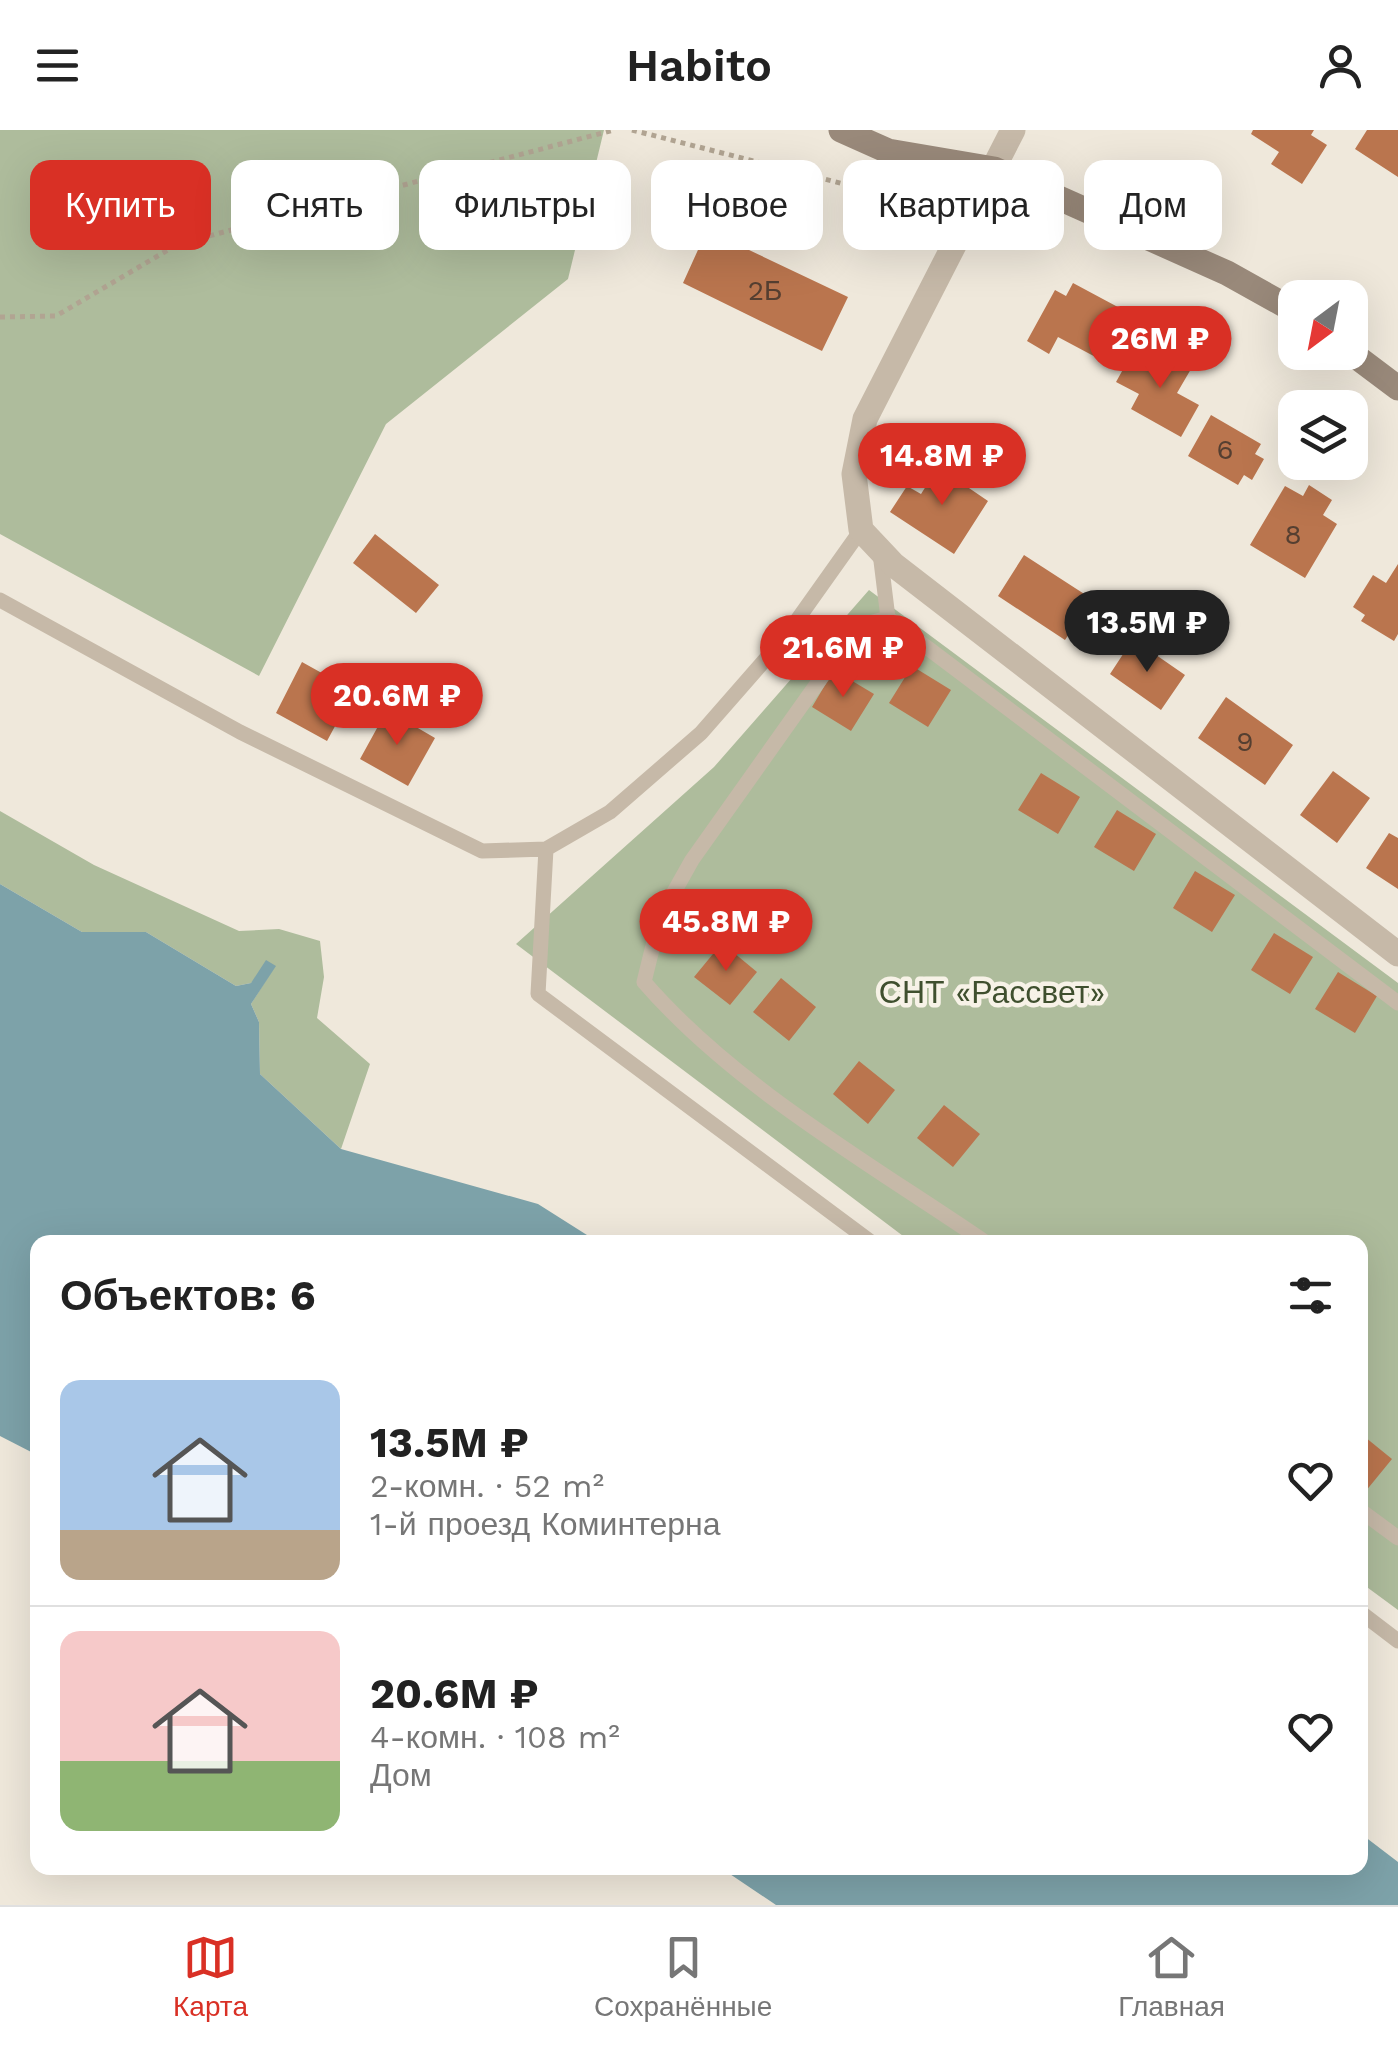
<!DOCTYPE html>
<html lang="ru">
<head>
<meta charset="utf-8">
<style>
  :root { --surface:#fff; --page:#f6f6f6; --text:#222; --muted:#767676; --line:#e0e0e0; --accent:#d93025 }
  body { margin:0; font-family:"Work Sans",sans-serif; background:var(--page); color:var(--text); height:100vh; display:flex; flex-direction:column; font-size:38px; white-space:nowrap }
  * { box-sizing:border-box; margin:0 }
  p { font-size:32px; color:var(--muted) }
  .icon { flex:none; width:55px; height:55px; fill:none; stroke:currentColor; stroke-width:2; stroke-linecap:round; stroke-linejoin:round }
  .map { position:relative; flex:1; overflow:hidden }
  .panel { position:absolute; left:30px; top:1105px; width:1338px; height:640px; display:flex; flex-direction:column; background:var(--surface); border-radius:20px; box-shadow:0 10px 40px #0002 }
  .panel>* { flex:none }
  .guide { position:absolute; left:30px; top:30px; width:1340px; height:90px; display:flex; gap:20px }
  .needle { width:65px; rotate:212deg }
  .buttons { position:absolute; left:1278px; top:150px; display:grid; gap:20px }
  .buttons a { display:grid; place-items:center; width:90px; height:90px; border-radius:20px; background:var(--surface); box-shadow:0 10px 40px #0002; font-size:50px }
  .price { position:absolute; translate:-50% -85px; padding:0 22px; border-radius:35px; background:var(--accent); color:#fff; font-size:32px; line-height:65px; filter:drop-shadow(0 2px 5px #0008) }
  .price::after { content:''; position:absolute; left:50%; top:60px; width:30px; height:22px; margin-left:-15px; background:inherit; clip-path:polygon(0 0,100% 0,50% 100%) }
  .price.selected { background:#222; color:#fff }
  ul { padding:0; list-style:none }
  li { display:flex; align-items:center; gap:30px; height:250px; padding:0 30px }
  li+li { border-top:2px solid var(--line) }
  li span { display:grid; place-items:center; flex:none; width:280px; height:200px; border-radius:20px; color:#555 }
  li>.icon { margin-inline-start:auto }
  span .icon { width:120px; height:120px; fill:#fffc; stroke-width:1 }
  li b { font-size:42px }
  h2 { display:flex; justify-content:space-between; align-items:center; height:120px; padding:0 30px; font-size:42px }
  .pill { padding:0 35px; border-radius:20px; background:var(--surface); box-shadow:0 10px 40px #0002; font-size:35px; line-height:90px }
  .pill.selected { background:var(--accent); color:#fff }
  header { display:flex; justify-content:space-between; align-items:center; height:130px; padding:0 30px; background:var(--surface); font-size:45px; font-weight:600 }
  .tab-bar { display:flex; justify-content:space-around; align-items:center; height:140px; border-top:2px solid var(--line); background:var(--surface); font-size:28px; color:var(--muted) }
  .tab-bar a { display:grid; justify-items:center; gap:5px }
  .tab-bar .selected { color:var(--accent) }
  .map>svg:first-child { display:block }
</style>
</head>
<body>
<header><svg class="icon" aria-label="menu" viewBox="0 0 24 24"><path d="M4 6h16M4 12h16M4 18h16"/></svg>Habito<svg class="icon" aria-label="person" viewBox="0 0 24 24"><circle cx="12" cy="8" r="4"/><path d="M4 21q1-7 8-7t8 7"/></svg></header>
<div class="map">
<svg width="1398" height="1775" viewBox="0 0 1398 1775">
  <rect width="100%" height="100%" fill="#efe8db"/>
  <path fill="#aebc9c" d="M0,0H604L568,149L386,294L259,546L0,404Z
    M869,460L1398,853V1480L1360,1452V1112H911L516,814L714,637Z
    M0,681L94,735L239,801L279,799L320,811L324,847L317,888L370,934L341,1019L260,944L259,892L251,874L275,836L251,853L236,856L146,802H82L0,754Z"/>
  <path fill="#7da2a9" d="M0,754L82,802H146L236,856L251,853L266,830L276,836L251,874L259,892L260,944L341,1019L538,1074L598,1112H38L37,1325L0,1306Z
    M1360,1703L1398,1732V1775H776L721,1738H1360Z"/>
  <path fill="#ba754e" d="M1253,0H1314L1311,5L1327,15L1302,54L1271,34L1279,22L1251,4Z
    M1367,0H1398V47L1355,19Z
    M707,100L848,167L822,221L683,153Z
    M1073,153L1129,183L1103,231L1058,207L1049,224L1027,211L1055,160L1066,166Z
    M1150,216L1191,239L1177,263L1199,275L1181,307L1131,279L1139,264L1116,252L1126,234L1136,240Z
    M1211,285L1261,314L1255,324L1264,329L1252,350L1244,345L1238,355L1188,326Z
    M942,331L970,350L966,356L988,371L954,424L890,382L907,356L921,364Z
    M1309,355L1332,370L1323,385L1337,394L1305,448L1250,415L1285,356L1303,366Z
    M375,404L439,455L416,483L353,433Z
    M1024,425L1092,469L1065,510L998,466Z
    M1398,434V504L1394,511L1361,491L1365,485L1353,477L1373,445L1386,453Z
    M892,498L919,517L896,548L869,529Z
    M1133,509L1185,545L1161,580L1110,544Z
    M302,532L354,561L327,611L276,583Z
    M912,536L951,560L928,597L889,573Z
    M834,540L874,564L851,601L812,577Z
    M1226,567L1293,615L1265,655L1198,608Z
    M387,580L435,608L408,656L360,629Z
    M1333,641L1370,668L1337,713L1300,685Z
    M1041,643L1080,667L1058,704L1018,680Z
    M1117,680L1156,704L1134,741L1094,717Z
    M1389,703L1398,708V759L1366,738Z
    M1195,741L1235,765L1212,802L1173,778Z
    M1274,803L1313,827L1290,864L1251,840Z
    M722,813L757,842L730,875L694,847Z
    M1338,842L1377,866L1355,903L1315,879Z
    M781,848L816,877L789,911L753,882Z
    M859,931L895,960L868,994L833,964Z
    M944,975L980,1004L953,1037L917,1008Z
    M1360,1303L1392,1329L1365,1362L1360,1358Z"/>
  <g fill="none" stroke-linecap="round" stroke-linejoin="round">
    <path stroke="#b1a492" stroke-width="5" stroke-dasharray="5 5" stroke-linecap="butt" d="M632,0L942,79
      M0,187L56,186L178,114L614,0"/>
    <path stroke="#c6b9a8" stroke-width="15" d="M880,423L888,488L1398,873
      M0,470L240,602L482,721L546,719L610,682L701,603L785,507L861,400
      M888,488L858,496L692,730L660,787L644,852C735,957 871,1034 985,1112
      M546,719L538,864L871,1112
      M1360,1380L1398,1408
      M1360,1482L1398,1511"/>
    <path stroke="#c6b9a8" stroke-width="25" d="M1013,0L865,289L854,344L861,400L894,435L1398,824"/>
    <path stroke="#99897a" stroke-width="25" d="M841,0L888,21L994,39L1227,143L1295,181
      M1350,222L1398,258"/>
  </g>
  <g text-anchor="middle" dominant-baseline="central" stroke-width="9" stroke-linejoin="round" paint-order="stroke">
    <g font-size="28" fill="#553f31">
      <text x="765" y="160">2Б</text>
      <text x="1225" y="319">6</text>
      <text x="1293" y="404">8</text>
      <text x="1245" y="611">9</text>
    </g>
    <g font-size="32" fill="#3f4f2e" stroke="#f7f2e7">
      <text x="992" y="862">СНТ «Рассвет»</text>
    </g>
  </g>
</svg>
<div class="buttons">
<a><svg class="needle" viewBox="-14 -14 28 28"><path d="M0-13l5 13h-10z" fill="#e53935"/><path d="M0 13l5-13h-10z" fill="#767676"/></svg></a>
<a><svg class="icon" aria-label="layers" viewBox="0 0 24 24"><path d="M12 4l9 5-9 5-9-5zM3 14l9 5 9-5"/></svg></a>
</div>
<b class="price" style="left:1160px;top:261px">26M ₽</b>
<b class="price" style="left:942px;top:378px">14.8M ₽</b>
<b class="price selected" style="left:1147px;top:545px">13.5M ₽</b>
<b class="price" style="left:843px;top:570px">21.6M ₽</b>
<b class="price" style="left:397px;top:618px">20.6M ₽</b>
<b class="price" style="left:726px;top:844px">45.8M ₽</b>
<div class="guide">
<a class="pill selected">Купить</a>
<a class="pill">Снять</a>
<a class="pill">Фильтры</a>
<a class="pill">Новое</a>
<a class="pill">Квартира</a>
<a class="pill">Дом</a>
</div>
<section class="panel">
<h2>Объектов: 6<svg class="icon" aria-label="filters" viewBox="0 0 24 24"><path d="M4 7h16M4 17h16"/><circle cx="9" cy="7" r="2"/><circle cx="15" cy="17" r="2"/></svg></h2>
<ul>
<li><span style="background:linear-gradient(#a9c7e8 75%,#b9a48a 0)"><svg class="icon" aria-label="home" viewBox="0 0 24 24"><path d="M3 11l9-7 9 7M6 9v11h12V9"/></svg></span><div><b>13.5M ₽</b><p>2-комн. · 52 m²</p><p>1-й проезд Коминтерна</p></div><svg class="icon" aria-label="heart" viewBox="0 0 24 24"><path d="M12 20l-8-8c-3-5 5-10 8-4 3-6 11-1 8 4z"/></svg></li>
<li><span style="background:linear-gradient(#f6c9c9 65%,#8fb573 0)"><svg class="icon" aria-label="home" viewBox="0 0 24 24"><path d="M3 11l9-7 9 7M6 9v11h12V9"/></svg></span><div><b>20.6M ₽</b><p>4-комн. · 108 m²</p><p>Дом</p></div><svg class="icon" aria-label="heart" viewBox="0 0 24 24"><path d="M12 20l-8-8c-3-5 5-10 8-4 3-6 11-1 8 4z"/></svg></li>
</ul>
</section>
</div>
<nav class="tab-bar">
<a class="selected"><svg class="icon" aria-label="map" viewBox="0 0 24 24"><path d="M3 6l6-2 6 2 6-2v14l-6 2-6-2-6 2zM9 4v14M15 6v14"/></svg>Карта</a>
<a><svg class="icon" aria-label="saved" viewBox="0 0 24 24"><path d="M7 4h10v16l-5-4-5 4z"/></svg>Сохранённые</a>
<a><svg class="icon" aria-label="home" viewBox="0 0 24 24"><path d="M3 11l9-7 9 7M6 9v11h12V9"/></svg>Главная</a>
</nav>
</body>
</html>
